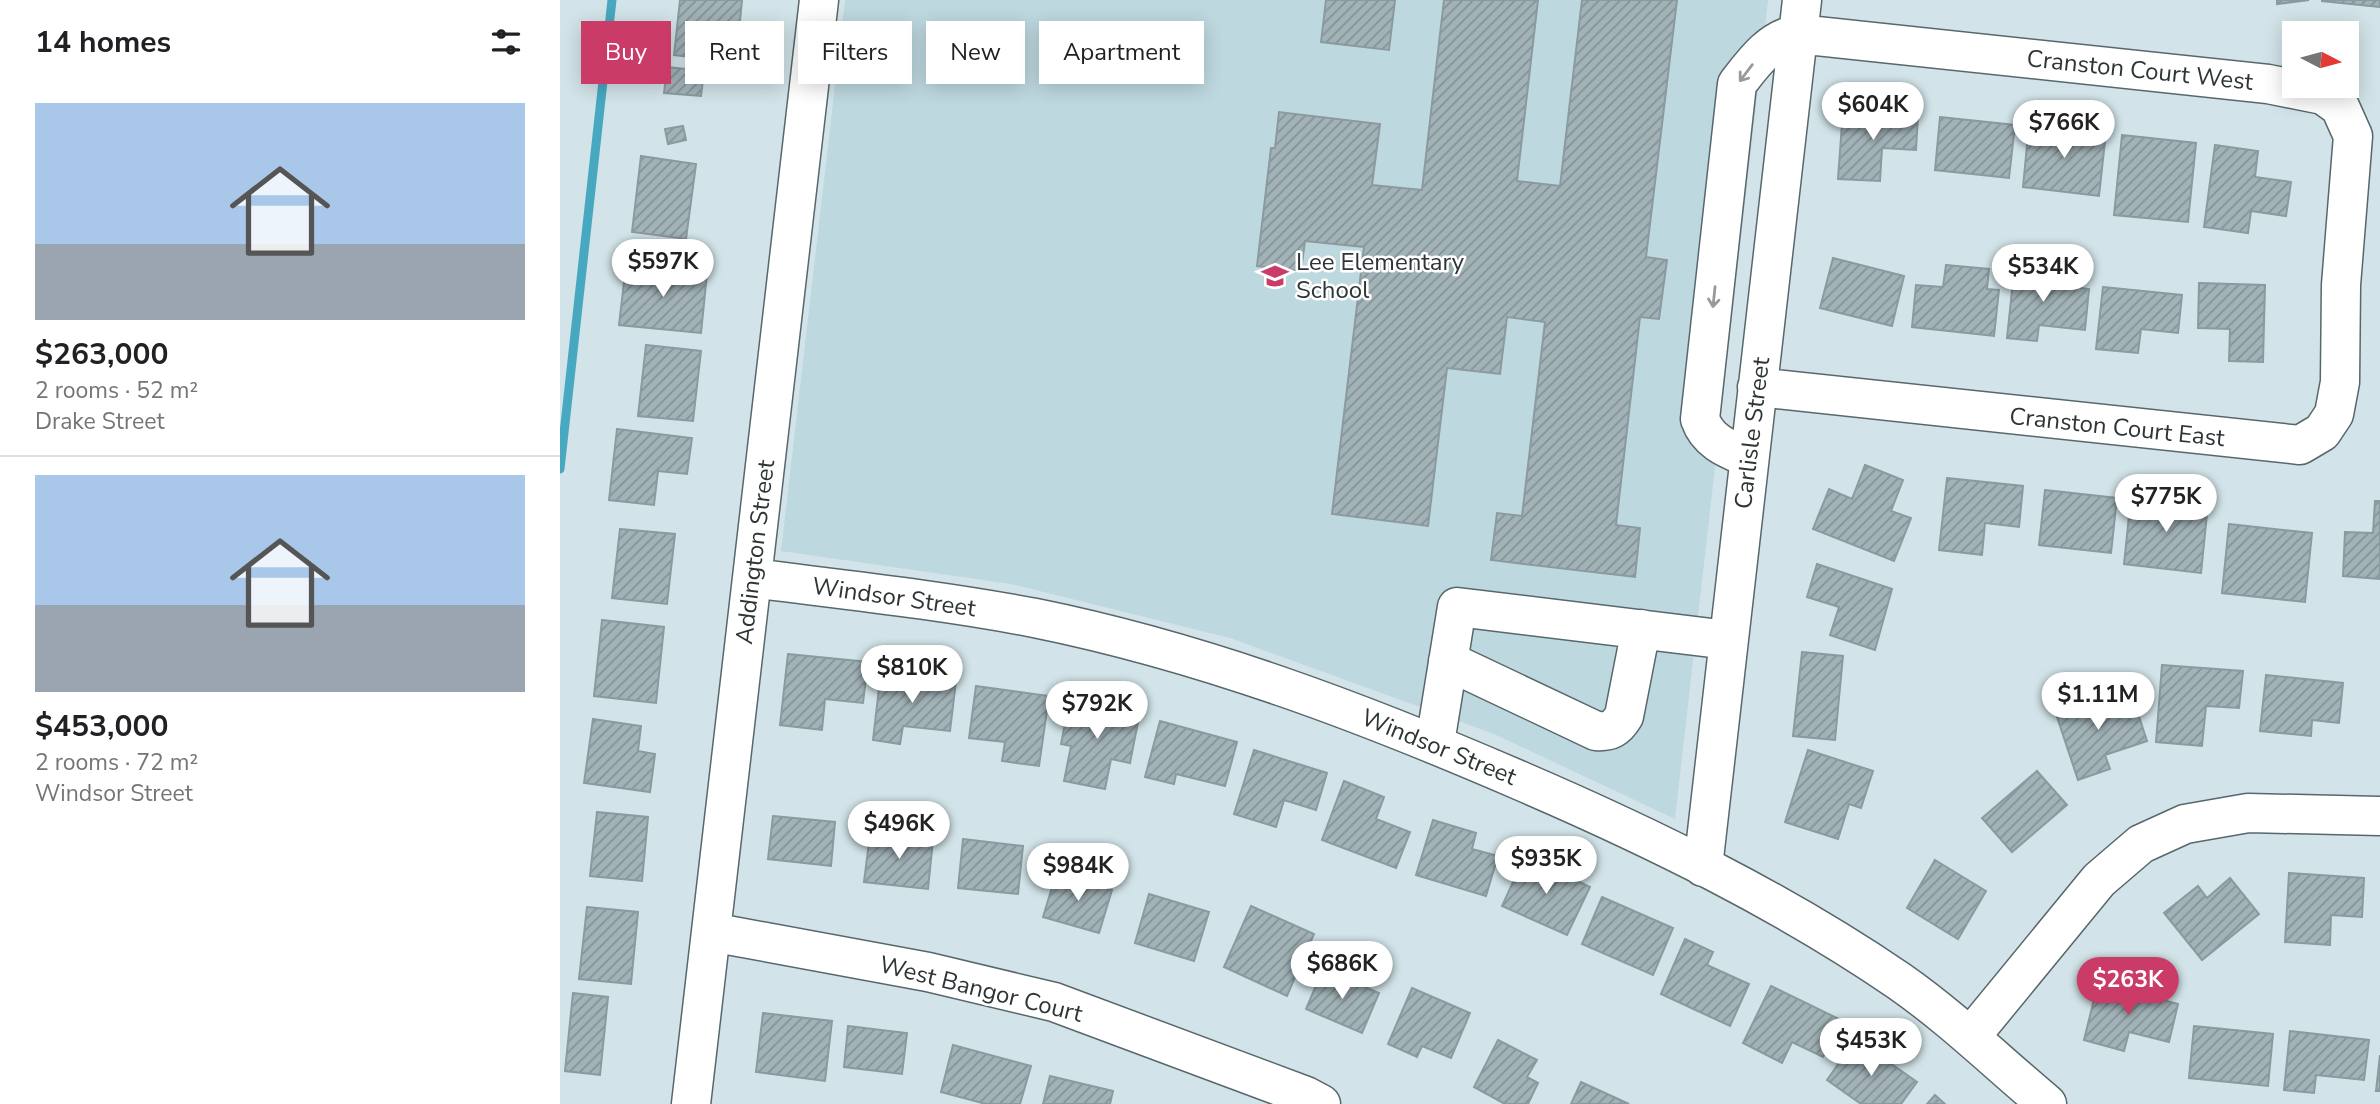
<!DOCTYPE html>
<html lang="en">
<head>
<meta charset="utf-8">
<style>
  :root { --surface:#fff; --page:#f6f6f6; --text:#202124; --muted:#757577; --line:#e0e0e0; --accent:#ca3c67 }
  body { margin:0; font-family:"Nunito Sans",sans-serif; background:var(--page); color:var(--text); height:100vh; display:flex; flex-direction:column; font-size:26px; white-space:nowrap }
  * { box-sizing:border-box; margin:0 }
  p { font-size:23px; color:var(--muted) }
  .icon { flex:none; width:38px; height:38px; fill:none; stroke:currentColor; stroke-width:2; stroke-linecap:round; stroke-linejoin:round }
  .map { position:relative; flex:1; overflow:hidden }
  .panel { display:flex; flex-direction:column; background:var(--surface); width:560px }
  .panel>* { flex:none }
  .top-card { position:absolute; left:21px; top:21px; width:665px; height:63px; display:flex; gap:14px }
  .needle { width:46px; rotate:96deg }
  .buttons { position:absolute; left:1722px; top:21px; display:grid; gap:14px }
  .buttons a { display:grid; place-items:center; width:77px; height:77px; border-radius:0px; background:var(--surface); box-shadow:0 4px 18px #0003; font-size:35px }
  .price { position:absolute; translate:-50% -60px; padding:0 16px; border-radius:24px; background:#fff; color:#222; font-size:23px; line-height:46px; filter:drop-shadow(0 2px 4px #0008) }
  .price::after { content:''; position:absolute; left:50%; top:42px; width:21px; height:16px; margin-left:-10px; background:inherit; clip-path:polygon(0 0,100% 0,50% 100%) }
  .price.on { background:var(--accent); color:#fff }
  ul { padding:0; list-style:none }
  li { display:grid; align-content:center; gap:14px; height:371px; padding:0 35px }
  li+li { border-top:2px solid var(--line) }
  li span { display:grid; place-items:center; height:217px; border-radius:0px; color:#555 }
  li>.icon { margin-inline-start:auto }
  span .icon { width:126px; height:126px; fill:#fffc; stroke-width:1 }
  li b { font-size:30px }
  h2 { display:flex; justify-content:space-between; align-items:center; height:84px; padding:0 35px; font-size:30px }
  .pill { padding:0 24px; border-radius:0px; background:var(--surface); box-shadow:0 4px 18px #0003; font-size:24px; line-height:63px }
  .pill.on { background:var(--accent); color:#fff }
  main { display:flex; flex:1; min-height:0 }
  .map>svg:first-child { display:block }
</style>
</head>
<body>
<main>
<section class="panel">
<h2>14 homes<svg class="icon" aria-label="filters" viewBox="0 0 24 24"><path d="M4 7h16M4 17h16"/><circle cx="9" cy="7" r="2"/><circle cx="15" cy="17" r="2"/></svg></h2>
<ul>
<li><span style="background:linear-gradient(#a9c7e8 65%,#9aa5b1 0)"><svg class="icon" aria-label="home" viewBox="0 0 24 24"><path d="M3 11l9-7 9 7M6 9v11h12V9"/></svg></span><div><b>$263,000</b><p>2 rooms · 52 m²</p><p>Drake Street</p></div></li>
<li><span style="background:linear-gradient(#a9c7e8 60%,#9aa5b1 0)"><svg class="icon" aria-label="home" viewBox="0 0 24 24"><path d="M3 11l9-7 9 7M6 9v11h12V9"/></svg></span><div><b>$453,000</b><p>2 rooms · 72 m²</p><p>Windsor Street</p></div></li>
</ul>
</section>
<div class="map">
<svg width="1820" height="1104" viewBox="0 0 1820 1104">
  <defs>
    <pattern id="building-hatch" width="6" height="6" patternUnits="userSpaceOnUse" patternTransform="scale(1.75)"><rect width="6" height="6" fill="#a2b3b8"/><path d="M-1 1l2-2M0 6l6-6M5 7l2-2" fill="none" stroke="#849296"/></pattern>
  </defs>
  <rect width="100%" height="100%" fill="#d2e4e9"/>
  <path fill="#bed8e0" d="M285,0H1208L1115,819L934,734L670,638L451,584L221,551Z"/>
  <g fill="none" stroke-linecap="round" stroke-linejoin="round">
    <path stroke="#48a8c0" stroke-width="9" d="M0,469L52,0"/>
  </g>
  <path fill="url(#building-hatch)" stroke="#8a9a9f" stroke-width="2" d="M120,0H182L176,62L114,55Z
    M766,0H835L829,50L761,42Z
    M884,0H978L957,181L1000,186L1022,0H1117L1086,257L1107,260L1099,319L1080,317L1056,525L1080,528L1075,577L931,560L937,513L962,516L985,322L947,317L940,374L887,368L868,526L772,514L804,247L745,241L741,271L697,266L711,148H715L719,112L820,124L812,185L862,190Z
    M1717,0H1749L1717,4Z
    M1820,0V7L1762,1V0Z
    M107,67L144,71L141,96L104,93Z
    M1283,110L1358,115L1356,150L1322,148L1320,181L1278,179Z
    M1380,117L1455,125L1449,178L1375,170Z
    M1469,124L1546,132L1539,196L1463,187Z
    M123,126L126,140L108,144L105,129Z
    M1562,135L1636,143L1628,222L1554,215Z
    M1655,145L1698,151L1695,177L1731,182L1726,216L1691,211L1688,233L1644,227Z
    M81,156L136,164L126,239L72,232Z
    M1273,258L1344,276L1332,326L1260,308Z
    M1455,262L1483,265L1481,283L1529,289L1525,330L1479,325L1477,341L1447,338Z
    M66,265L147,274L141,333L59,325Z
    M1386,265L1429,269L1427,289L1439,290L1434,336L1352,327L1356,285L1383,287Z
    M1639,283L1705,285L1703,362L1669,361L1670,329L1638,328Z
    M1543,287L1622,295L1618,333L1581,329L1578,353L1536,349Z
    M86,345L141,351L133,421L78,416Z
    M57,429L132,438L127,474L98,471L94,505L49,500Z
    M1305,465L1343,480L1331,511L1351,518L1334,561L1253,529L1269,489L1292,499Z
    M1387,478L1463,486L1459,527L1425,523L1422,555L1379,550Z
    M1485,490L1557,498L1551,553L1479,545Z
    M1571,496L1648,504L1641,573L1564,564Z
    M1815,501H1820V579L1783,576L1785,532L1813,533Z
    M1669,524L1752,533L1745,602L1662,593Z
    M60,529L115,534L107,604L52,598Z
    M1257,564L1332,589L1315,650L1270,635L1279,607L1247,597Z
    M42,620L104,627L96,703L34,696Z
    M1242,652L1283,656L1275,740L1233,736Z
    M228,654L308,662L303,703L265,699L262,730L220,725Z
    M1602,665L1683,671L1679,708L1646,706L1642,746L1596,742Z
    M321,671L396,681L390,731L343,726L340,744L313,740Z
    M1706,675L1783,683L1779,723L1752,720L1751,736L1700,731Z
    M416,686L489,696L479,766L442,761L445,742L409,738Z
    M1543,692L1548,707L1573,698L1587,741L1545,755L1550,769L1518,780L1494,708Z
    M510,698L580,712L570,763L551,759L545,789L504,781L511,746L501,744Z
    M33,719L81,726L78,751L95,754L90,792L24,783Z
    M600,721L677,742L665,786L616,774L614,784L585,777Z
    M694,750L767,773L756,810L724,800L716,827L674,814Z
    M1248,750L1313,771L1301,808L1289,804L1278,839L1225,822Z
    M1477,771L1507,805L1452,852L1422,818Z
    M784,781L824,797L816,819L850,832L836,868L762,840Z
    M37,812L88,817L82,881L30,876Z
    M213,816L275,822L271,866L208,859Z
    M873,820L916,833L912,849L938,856L926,896L856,875Z
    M310,834L373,840L368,889L304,882Z
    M403,839L463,846L458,894L398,888Z
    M965,856L1030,887L1007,935L942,906Z
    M1375,860L1426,891L1398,939L1347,908Z
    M1729,873L1804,878L1802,917L1771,915L1770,945L1725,942Z
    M496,874L552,890L539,933L483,917Z
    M1670,878L1699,914L1642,960L1604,913L1638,886L1647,898Z
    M589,894L649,912L634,961L575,943Z
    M1042,897L1113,928L1093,975L1022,944Z
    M691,906L754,934L727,996L664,967Z
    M27,907L78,912L71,984L19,979Z
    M1125,939L1153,952L1147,965L1189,984L1170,1026L1101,994Z
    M763,969L819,993L802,1033L746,1009Z
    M1538,983L1618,1004L1609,1042L1569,1032L1564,1051L1524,1040Z
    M1211,986L1281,1020L1263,1057L1232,1042L1222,1063L1183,1043Z
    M852,988L910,1013L891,1058L862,1046L857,1057L828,1044Z
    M13,993L48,997L40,1075L5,1071Z
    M203,1013L272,1021L265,1081L196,1072Z
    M288,1026L347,1033L342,1074L284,1067Z
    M1634,1026L1713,1034L1708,1086L1629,1078Z
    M1730,1031L1809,1040L1804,1080L1756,1075L1754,1093L1724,1090Z
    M1296,1039L1357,1082L1341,1104H1301L1267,1080Z
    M938,1040L977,1060L967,1077L978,1083L968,1104H945L914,1087Z
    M393,1045L471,1066L460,1104H426L381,1092Z
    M1820,1055V1091H1816Z
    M490,1076L553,1091L550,1104H483Z
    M1021,1082L1069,1104H1011Z
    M1375,1095L1385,1104H1367Z"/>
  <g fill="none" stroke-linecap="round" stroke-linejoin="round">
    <g stroke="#58676b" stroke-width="41">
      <path id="minor" d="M1189,458C1168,449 1148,442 1140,419L1177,84C1194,62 1210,39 1238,34L1708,84L1763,95L1780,107L1793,136L1781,285L1780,382L1774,414L1762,432L1740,445L1197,387
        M192,578C286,590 381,600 475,618C643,652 804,713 961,781C1091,837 1222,901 1339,981C1392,1018 1438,1063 1487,1104
        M888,661L1036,731C1050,732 1056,729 1064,716L1081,629
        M875,743L897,607L1168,640
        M1143,867L1242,0
        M151,932L368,972L494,1002L746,1096L761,1104
        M1411,1036L1539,880L1581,844L1625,824L1688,813L1820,816
        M131,1104L259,0"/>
    </g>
    <use href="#minor" stroke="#fff" stroke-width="38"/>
  </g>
  <defs><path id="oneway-shaft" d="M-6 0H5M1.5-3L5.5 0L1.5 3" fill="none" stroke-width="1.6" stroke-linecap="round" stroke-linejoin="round" transform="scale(1.75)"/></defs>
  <g stroke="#969a9b">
    <use href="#oneway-shaft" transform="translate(1186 73) rotate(127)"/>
    <use href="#oneway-shaft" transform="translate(1154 297) rotate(96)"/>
  </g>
  <defs>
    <g id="school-bare" transform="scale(2.1)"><path d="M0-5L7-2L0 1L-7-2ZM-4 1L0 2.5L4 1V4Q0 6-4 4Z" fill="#ca3c67" stroke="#fff" stroke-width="2.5" paint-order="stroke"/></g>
  </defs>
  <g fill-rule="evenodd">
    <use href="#school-bare" x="715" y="276"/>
  </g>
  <g text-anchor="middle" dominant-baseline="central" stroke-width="5" stroke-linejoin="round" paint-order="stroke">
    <g font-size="24" fill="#2e3537" stroke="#fff">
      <text transform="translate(1580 70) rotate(6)">Cranston Court West</text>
      <text transform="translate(1557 427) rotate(6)">Cranston Court East</text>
      <text transform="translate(1192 433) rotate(-83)">Carlisle Street</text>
      <text transform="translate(195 552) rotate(-83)">Addington Street</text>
      <text transform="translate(334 597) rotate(8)">Windsor Street</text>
      <text transform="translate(879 747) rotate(22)">Windsor Street</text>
      <text transform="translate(421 989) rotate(14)">West Bangor Court</text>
    </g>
    <g font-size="24" fill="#2e3537" stroke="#fff" text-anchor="start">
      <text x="736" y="262">Lee Elementary<tspan x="736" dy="28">School</tspan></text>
    </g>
  </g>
</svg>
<div class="buttons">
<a><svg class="needle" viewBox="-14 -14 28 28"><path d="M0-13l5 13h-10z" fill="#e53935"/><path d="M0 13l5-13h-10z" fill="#757577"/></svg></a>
</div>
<b class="price" style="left:1313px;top:142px">$604K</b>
<b class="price" style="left:1504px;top:160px">$766K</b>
<b class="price" style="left:103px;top:299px">$597K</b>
<b class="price" style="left:1483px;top:304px">$534K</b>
<b class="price" style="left:1606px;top:534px">$775K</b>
<b class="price" style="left:352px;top:705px">$810K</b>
<b class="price" style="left:1538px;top:732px">$1.11M</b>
<b class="price" style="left:537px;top:741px">$792K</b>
<b class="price" style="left:339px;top:861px">$496K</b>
<b class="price" style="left:986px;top:896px">$935K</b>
<b class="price" style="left:518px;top:903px">$984K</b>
<b class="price" style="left:782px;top:1001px">$686K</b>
<b class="price on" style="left:1568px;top:1017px">$263K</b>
<b class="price" style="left:1311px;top:1078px">$453K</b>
<div class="top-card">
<a class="pill on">Buy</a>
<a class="pill">Rent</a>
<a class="pill">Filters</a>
<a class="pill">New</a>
<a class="pill">Apartment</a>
</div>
</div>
</main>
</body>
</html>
